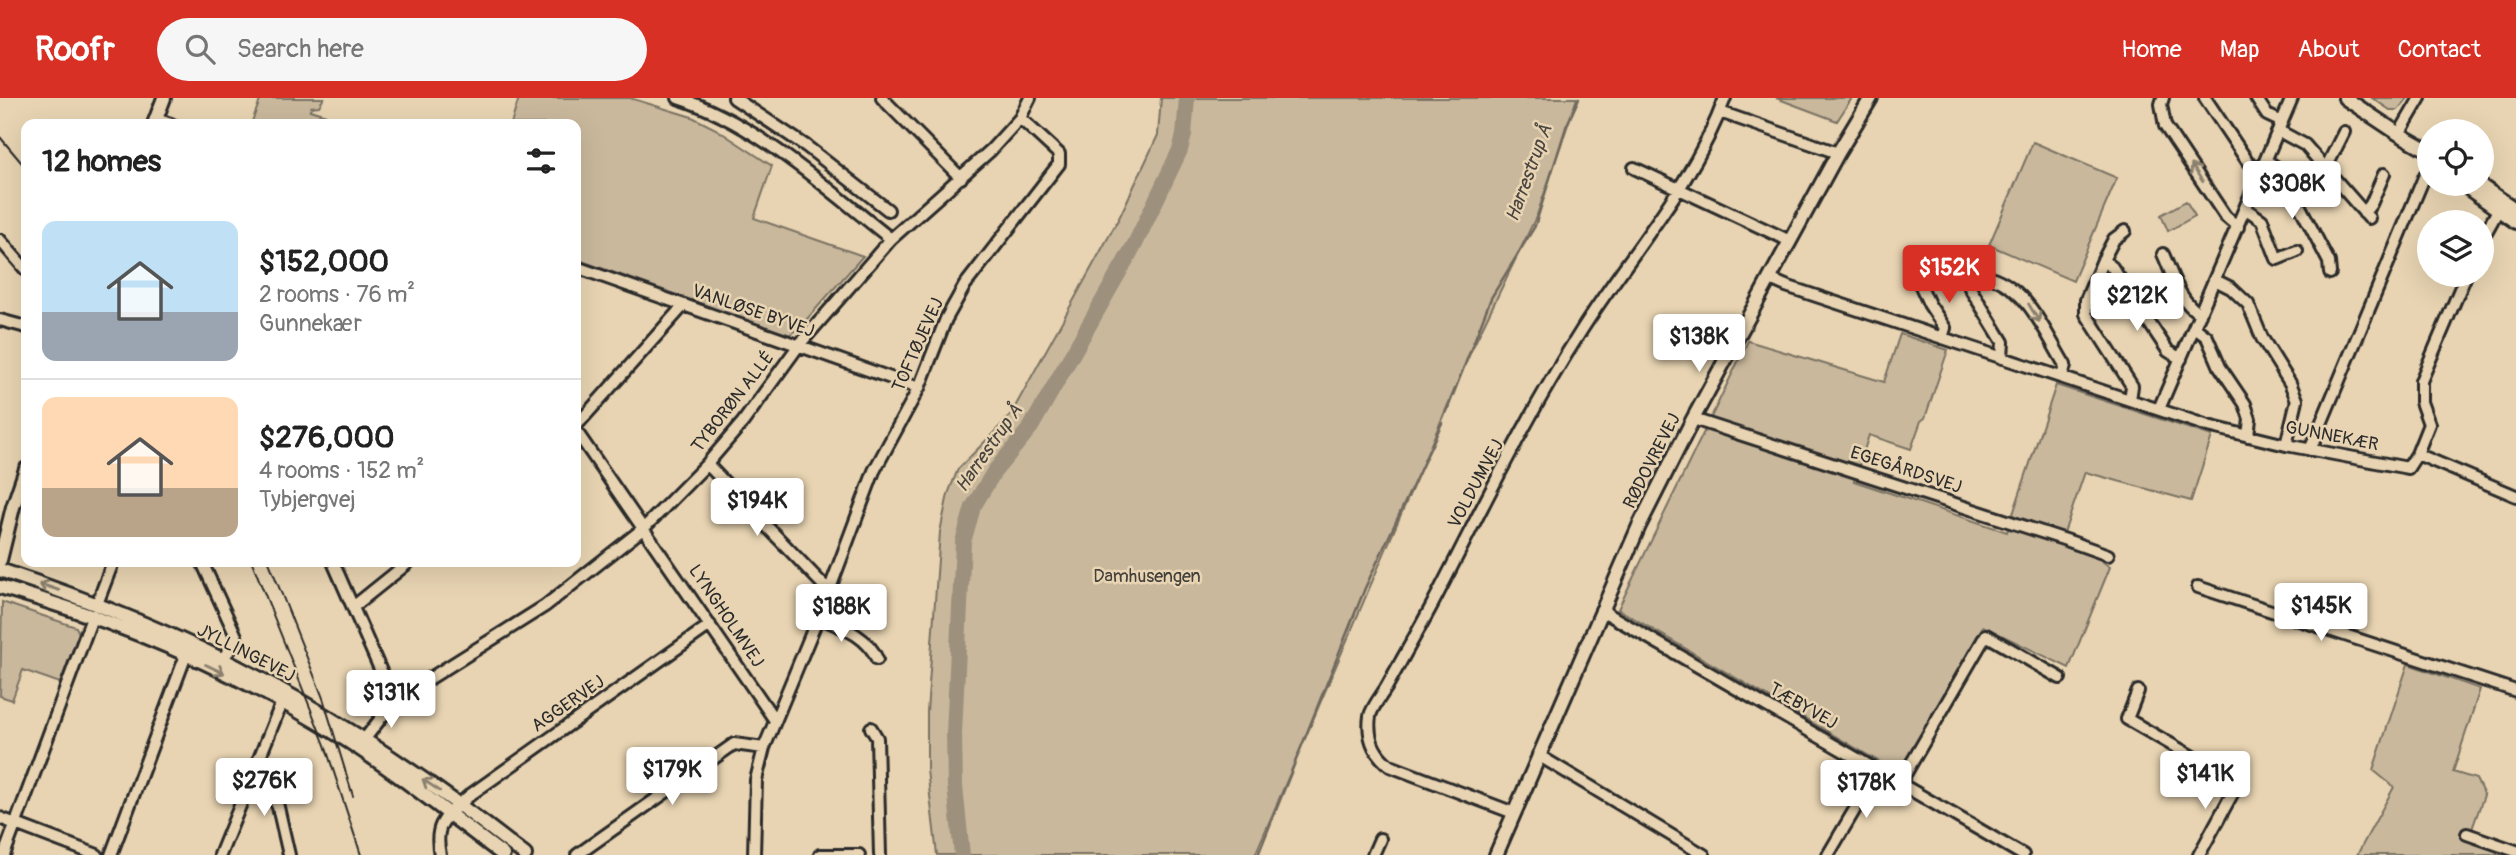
<!DOCTYPE html>
<html lang="en">
<head>
<meta charset="utf-8">
<style>
  :root { --surface:#fff; --page:#f6f6f6; --text:#222; --muted:#767676; --line:#e0e0e0; --accent:#d93025 }
  body { margin:0; font-family:Pangolin,sans-serif; background:var(--page); color:var(--text); height:100vh; display:flex; flex-direction:column; font-size:26px; white-space:nowrap }
  * { box-sizing:border-box; margin:0 }
  p { font-size:23px; color:var(--muted) }
  .icon { flex:none; width:38px; height:38px; fill:none; stroke:currentColor; stroke-width:2; stroke-linecap:round; stroke-linejoin:round }
  .map { position:relative; flex:1; overflow:hidden }
  .side { position:absolute; left:21px; top:21px; width:560px; height:448px; display:flex; flex-direction:column; background:var(--surface); border-radius:14px; box-shadow:0 7px 28px #0002 }
  .side>* { flex:none }
  .buttons { position:absolute; left:2417px; top:21px; display:grid; gap:14px }
  .buttons a { display:grid; place-items:center; width:77px; height:77px; border-radius:50%; background:var(--surface); box-shadow:0 7px 28px #0002; font-size:35px }
  .price { position:absolute; translate:-50% -60px; padding:0 16px; border-radius:7px; background:#fff; color:#222; font-size:23px; line-height:46px; filter:drop-shadow(0 2px 4px #0008) }
  .price::after { content:''; position:absolute; left:50%; top:42px; width:21px; height:16px; margin-left:-10px; background:inherit; clip-path:polygon(0 0,100% 0,50% 100%) }
  .price.current { background:var(--accent); color:#fff }
  ul { padding:0; list-style:none }
  li { display:flex; align-items:center; gap:21px; height:175px; padding:0 21px }
  li+li { border-top:2px solid var(--line) }
  li span { display:grid; place-items:center; flex:none; width:196px; height:140px; border-radius:14px; color:#555 }
  li>.icon { margin-inline-start:auto }
  span .icon { width:84px; height:84px; fill:#fffc; stroke-width:1 }
  li b { font-size:30px }
  h2 { display:flex; justify-content:space-between; align-items:center; height:84px; padding:0 21px; font-size:30px }
  header { display:flex; align-items:center; gap:42px; box-sizing:border-box; height:98px; padding:0 35px; background:var(--accent); color:#fff }
  header strong { font-size:33px }
  nav { display:flex; gap:38px; margin-inline-start:auto; font-size:24px }
  .search { width:490px; height:63px; background:var(--page); display:flex; align-items:center; gap:18px; box-sizing:border-box; padding:0 24px; border-radius:38px; color:var(--muted); font-size:26px }
  .map>svg:first-child { display:block }
</style>
</head>
<body>
<header>
<strong>Roofr</strong>
<div class="search"><svg class="icon" aria-label="search" viewBox="0 0 24 24"><circle cx="10" cy="10" r="6"/><path d="M15 15l6 6"/></svg>Search here</div>
<nav><a>Home</a><a>Map</a><a>About</a><a>Contact</a></nav>
</header>
<div class="map">
<svg width="2516" height="757" viewBox="0 0 2516 757">
  <rect width="100%" height="100%" fill="#e8d4b2"/>
  <filter id="ink" filterUnits="userSpaceOnUse"><feTurbulence type="fractalNoise" baseFrequency=".0143" numOctaves="2"/><feDisplacementMap in="SourceGraphic" scale="14" xChannelSelector="R" yChannelSelector="G"/><feConvolveMatrix kernelMatrix="1 2 1 2 8 2 1 2 1" color-interpolation-filters="sRGB"/></filter>
  <g filter="url(#ink)">
    <path fill="#c9b89c" stroke="#7a7264" stroke-width="2" d="M261,0H324L319,8L311,9L310,12L326,17L323,26H251Z
      M519,0H630L692,19L716,31L772,68L754,120L863,158L799,230L789,237L576,161V26H511Z
      M1161,0H1577L1537,117L1471,253L1255,757H937L927,672V614L940,434L948,396L958,371L1010,318L1120,118L1158,37Z
      M1776,0H1852L1837,23Z
      M2372,0H2408L2398,12H2390Z
      M2033,44L2117,80L2073,183L1989,147Z
      M2186,103L2195,118L2168,133L2161,117Z
      M1900,236L1948,252L1925,320L1921,323L1911,351L1869,337L1854,383L2007,434L2056,287L2212,338L2191,403L2085,374L2064,435L2110,469L2069,570L1983,528L1900,676L1618,511L1748,243L1884,284Z
      M2,504L76,529L79,535L60,585L23,572L12,602L0,598Z
      M2408,566L2480,591L2453,674L2476,681L2484,697L2471,734L2506,746L2504,755L2510,757H2357L2394,689L2373,672Z"/>
    <g fill="none" stroke-linecap="round" stroke-linejoin="round">
      <path stroke="#6f685c" stroke-width="2.5" d="M1446,315L1491,200L1535,128L1566,29L1579,0
        M1258,757L1365,490L1442,325"/>
      <path stroke="#9d917d" stroke-width="16" d="M962,757L955,688L954,636L963,444L973,409L994,374L1031,329L1135,146L1180,52L1184,37L1187,0"/>
      <g stroke="#2b2b2b" stroke-width="16">
        <path id="minor" d="M678,0C757,25 826,90 891,141
          M734,0L806,48L888,112
          M882,0L961,80
          M2163,0L2161,6L2165,28L2225,118L2238,129
          M2205,0L2248,64L2262,72
          M2256,0L2267,17L2282,24
          M1720,14L1838,55
          M156,21L171,26
          M2279,33L2305,47L2369,120
          M2399,36L2420,0
          M2266,62L2282,74L2329,164L2330,175
          M1634,70L1790,143
          M2326,70L2344,34
          M2246,111L2262,122L2277,161L2297,153
          M2364,115L2371,106L2384,76
          M2482,141L2502,105
          M0,142L26,172
          M2163,156C2173,178 2179,203 2200,216
          M2103,162L2114,141L2125,133
          M576,169L919,290
          M1916,177L1929,206L1945,230L1942,240
          M1770,181L1786,188L2208,328L2286,347L2408,370L2417,356L2429,326L2421,304V283L2466,177
          M2215,182L2231,190L2248,206L2262,240L2290,285L2297,302L2286,347
          M0,222L26,229
          M2195,230L2207,239L2220,269L2245,306L2250,321L2248,338
          M2002,260L2003,244L1970,190C1971,182 1975,175 1983,177C2027,186 2044,233 2065,267L2062,279
          M2130,302L2132,288L2086,216V202L2103,162L2112,169L2168,253L2181,261
          M2159,311L2292,0
          M1693,321L2066,442L2108,457
          M576,328L684,207
          M576,333L774,621
          M2310,352L2425,77
          M2417,356L2516,398
          M707,366L829,493
          M202,464L236,538L233,548L222,561
          M333,464L394,603
          M2198,489L2516,593
          M97,506L113,464
          M353,509L409,464
          M1601,512L2023,757
          M818,519C841,529 867,537 877,561
          M2138,593L2127,621L2238,685L2199,757
          M871,630L877,640L880,757
          M364,642L394,603L545,508L644,430L707,366L743,324L799,247L891,141L991,52L1020,20L1030,0
          M1538,657L1704,757
          M252,675L270,692L278,709L289,757
          M1900,685L1986,537L2060,580
          M1514,715L1390,668C1373,655 1367,639 1370,618C1372,609 1381,598 1386,590C1401,563 1417,535 1432,507C1480,415 1525,320 1581,233C1630,155 1693,88 1725,0
          M0,720L97,757
          M2467,736L2516,753
          M4,757L93,517
          M111,757L186,557
          M220,757L282,604
          M440,757C433,724 447,718 470,697L710,527
          M577,757L734,646L764,650
          M754,757L756,682L764,650L829,493L874,373L919,290L946,221L965,187L1059,66V56L1020,20
          M820,757H859
          M1373,757L1380,741
          M1828,757L1878,672"/>
      </g>
      <g stroke="#2b2b2b" stroke-width="18">
        <path id="tertiary" d="M2345,0L2399,36L2429,53
          M154,26L164,0
          M2462,86L2516,124
          M2478,86L2516,112
          M0,462L13,409L26,371
          M0,472C103,506 203,547 297,601C377,647 453,700 525,757
          M0,489C119,523 235,572 340,638C397,674 450,717 503,757
          M1496,757L1639,428L1693,321L1838,55L1871,0"/>
      </g>
      <use href="#minor" stroke="#e8d4b2" stroke-width="10"/>
      <use href="#tertiary" stroke="#e8d4b2" stroke-width="12"/>
      <path stroke="#2b2b2b" stroke-width="2" d="M0,39L26,70
        M252,464L325,647L361,757
        M269,464L323,600L353,698"/>
    </g>
    <defs><path id="oneway-shaft" d="M-6 0H5M1.5-3L5.5 0L1.5 3" fill="none" stroke-width="1.6" stroke-linecap="round" stroke-linejoin="round" transform="scale(1.75)"/></defs>
    <g stroke="#8a806e">
      <use href="#oneway-shaft" transform="translate(2197 75) rotate(-124)"/>
      <use href="#oneway-shaft" transform="translate(2034 215) rotate(59)"/>
      <use href="#oneway-shaft" transform="translate(49 489) rotate(-161)"/>
      <use href="#oneway-shaft" transform="translate(215 571) rotate(26)"/>
      <use href="#oneway-shaft" transform="translate(431 687) rotate(-146)"/>
    </g>
  </g>
  <g text-anchor="middle" dominant-baseline="central" stroke-width="5" stroke-linejoin="round" paint-order="stroke">
    <g font-size="18" fill="#2b2b2b" stroke="#e8d4b2">
      <text transform="translate(753 213) rotate(19)">VANLØSE BYVEJ</text>
      <text transform="translate(918 247) rotate(-66)">TOFTØJEVEJ</text>
      <text transform="translate(733 304) rotate(-52)">TYBORØN ALLÉ</text>
      <text transform="translate(2332 338) rotate(11)">GUNNEKÆR</text>
      <text transform="translate(1652 363) rotate(-63)">RØDOVREVEJ</text>
      <text transform="translate(1906 372) rotate(18)">EGEGÅRDSVEJ</text>
      <text transform="translate(1476 386) rotate(-62)">VOLDUMVEJ</text>
      <text transform="translate(726 518) rotate(56)">LYNGHOLMVEJ</text>
      <text transform="translate(246 555) rotate(27)">JYLLINGEVEJ</text>
      <text transform="translate(568 606) rotate(-35)">AGGERVEJ</text>
      <text transform="translate(1803 608) rotate(30)">TÆBYVEJ</text>
    </g>
    <g font-size="18" fill="#43403c" stroke="#e8d4b2">
      <text x="1147" y="478">Damhusengen</text>
    </g>
    <g font-size="19" font-style="italic" fill="#484440" stroke="#e8d4b2">
      <text transform="translate(1529 75) rotate(-70)">Harrestrup Å</text>
      <text transform="translate(989 350) rotate(-55)">Harrestrup Å</text>
    </g>
  </g>
</svg>
<div class="buttons">
<a><svg class="icon" aria-label="locate" viewBox="0 0 24 24"><circle cx="12" cy="12" r="6"/><path d="M12 2v4M12 18v4M2 12h4M18 12h4"/></svg></a>
<a><svg class="icon" aria-label="layers" viewBox="0 0 24 24"><path d="M12 4l9 5-9 5-9-5zM3 14l9 5 9-5"/></svg></a>
</div>
<b class="price" style="left:2292px;top:123px">$308K</b>
<b class="price current" style="left:1949px;top:207px">$152K</b>
<b class="price" style="left:2137px;top:235px">$212K</b>
<b class="price" style="left:1699px;top:276px">$138K</b>
<b class="price" style="left:757px;top:440px">$194K</b>
<b class="price" style="left:2321px;top:545px">$145K</b>
<b class="price" style="left:841px;top:546px">$188K</b>
<b class="price" style="left:391px;top:632px">$131K</b>
<b class="price" style="left:672px;top:709px">$179K</b>
<b class="price" style="left:2205px;top:713px">$141K</b>
<b class="price" style="left:264px;top:720px">$276K</b>
<b class="price" style="left:1866px;top:722px">$178K</b>
<section class="side">
<h2>12 homes<svg class="icon" aria-label="filters" viewBox="0 0 24 24"><path d="M4 7h16M4 17h16"/><circle cx="9" cy="7" r="2"/><circle cx="15" cy="17" r="2"/></svg></h2>
<ul>
<li><span style="background:linear-gradient(#bfe0f5 65%,#9aa5b1 0)"><svg class="icon" aria-label="home" viewBox="0 0 24 24"><path d="M3 11l9-7 9 7M6 9v11h12V9"/></svg></span><div><b>$152,000</b><p>2 rooms · 76 m²</p><p>Gunnekær</p></div></li>
<li><span style="background:linear-gradient(#ffd9b3 65%,#b9a48a 0)"><svg class="icon" aria-label="home" viewBox="0 0 24 24"><path d="M3 11l9-7 9 7M6 9v11h12V9"/></svg></span><div><b>$276,000</b><p>4 rooms · 152 m²</p><p>Tybjergvej</p></div></li>
</ul>
</section>
</div>
</body>
</html>
